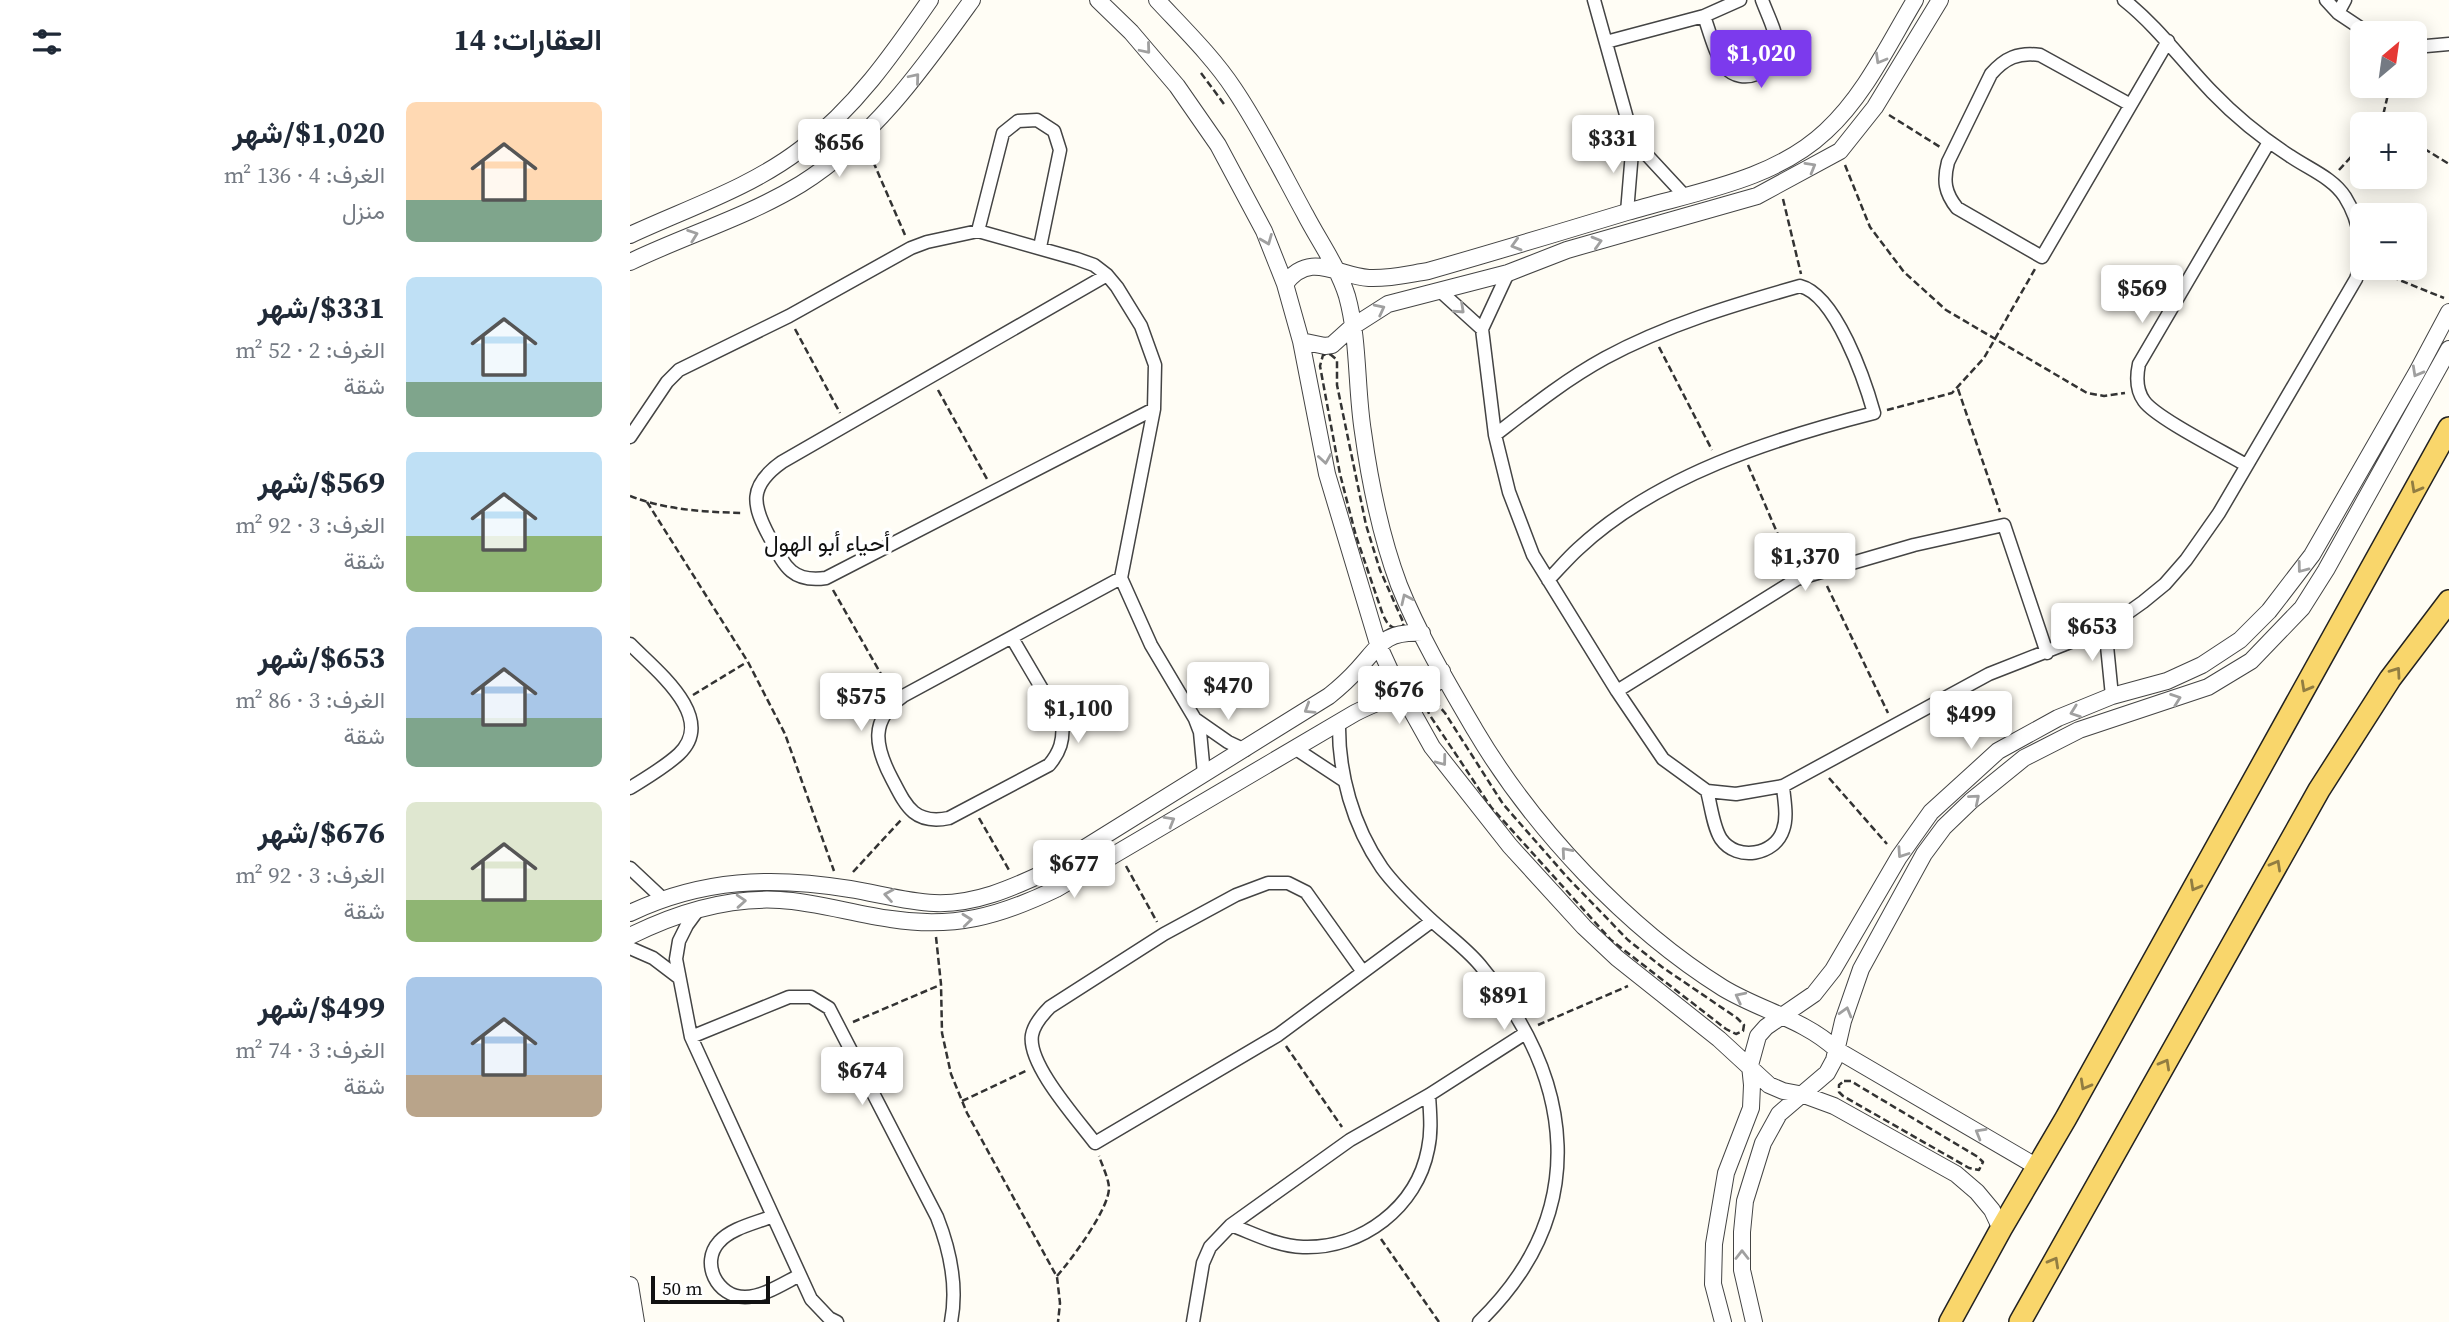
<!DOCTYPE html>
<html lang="ar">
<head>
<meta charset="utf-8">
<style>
  :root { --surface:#fff; --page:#f2f2f3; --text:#1f2937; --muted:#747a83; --accent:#7c3aed }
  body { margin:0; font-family:"Source Serif 4",Vazirmatn,serif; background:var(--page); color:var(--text); direction:rtl; height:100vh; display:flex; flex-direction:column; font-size:26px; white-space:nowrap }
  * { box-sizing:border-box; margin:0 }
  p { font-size:23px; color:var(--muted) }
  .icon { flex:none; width:38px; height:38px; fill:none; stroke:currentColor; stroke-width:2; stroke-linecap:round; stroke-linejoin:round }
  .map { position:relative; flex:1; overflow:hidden; direction:ltr }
  .panel { display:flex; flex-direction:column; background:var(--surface); width:630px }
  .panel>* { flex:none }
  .needle { width:46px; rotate:29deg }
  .buttons { position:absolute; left:1720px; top:21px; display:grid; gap:14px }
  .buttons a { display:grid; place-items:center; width:77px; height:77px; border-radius:10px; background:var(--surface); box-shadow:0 4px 18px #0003; font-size:35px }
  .scale { position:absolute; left:21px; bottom:18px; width:119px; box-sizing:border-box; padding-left:7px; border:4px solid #111; border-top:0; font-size:19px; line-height:24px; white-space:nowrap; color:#111; -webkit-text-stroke:5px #fff; paint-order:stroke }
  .price { position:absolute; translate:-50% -60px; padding:0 16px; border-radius:7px; background:#fff; color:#222; font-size:23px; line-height:46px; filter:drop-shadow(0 2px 4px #0008) }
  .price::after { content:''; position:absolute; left:50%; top:42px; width:21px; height:16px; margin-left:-10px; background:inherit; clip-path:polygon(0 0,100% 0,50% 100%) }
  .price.active { background:var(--accent); color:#fff }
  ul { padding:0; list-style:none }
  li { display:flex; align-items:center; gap:21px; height:175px; padding:0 28px }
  li span { display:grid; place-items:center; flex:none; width:196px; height:140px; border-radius:10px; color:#555 }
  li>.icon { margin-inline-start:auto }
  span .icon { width:84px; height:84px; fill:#fffc; stroke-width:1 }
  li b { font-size:30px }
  h2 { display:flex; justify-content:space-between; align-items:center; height:84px; padding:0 28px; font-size:30px }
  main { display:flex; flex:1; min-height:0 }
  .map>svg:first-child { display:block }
</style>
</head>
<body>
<main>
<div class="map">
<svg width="1819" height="1322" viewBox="0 0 1819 1322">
  <rect width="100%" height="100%" fill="#fffdf5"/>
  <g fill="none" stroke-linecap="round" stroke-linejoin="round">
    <g stroke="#444" stroke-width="15">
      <path id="minor" d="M964,0L1003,140L997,212
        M1696,0L1708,13L1738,33
        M1708,13L1715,0
        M1074,16C1079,30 1086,57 1095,67C1112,87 1146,72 1147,47C1147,32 1137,14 1132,0
        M976,42L1074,16L1110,0
        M1785,47L1819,44
        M1499,104L1410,55C1388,52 1375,58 1361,74L1318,162C1313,181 1315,193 1327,208L1412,257L1538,41
        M1003,140L1054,195
        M348,231L373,133L388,121L407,120L424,131L430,150L410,247
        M878,273L852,329L865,435L879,492L903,555L987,691L1033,759L1077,791L1106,794L1153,786L1359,674L1443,641L1489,619L1513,602L1535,584L1556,560L1589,513L1726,279C1736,254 1730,221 1715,197C1703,178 1679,169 1660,156C1632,138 1606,117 1582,92C1552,61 1528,27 1494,0
        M477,275L152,462C118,486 122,505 140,538C154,565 161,583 196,578L524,409
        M809,290L852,329
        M865,435C900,408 935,380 975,358C1036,325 1103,305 1170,286C1206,295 1235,381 1244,413C1142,439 1026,476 948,549C937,559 928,570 918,580
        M0,437L37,382L49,370L159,316L281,248L297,242L348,231L447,259L464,265L477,275L487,287L511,326L525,365L524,409L491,578L521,645L565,719L570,732L574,774
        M1616,465C1594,452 1526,418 1514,401C1506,390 1506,378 1509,364L1639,142
        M1475,626L1482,696
        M382,638L432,723C434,740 430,752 419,765L319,818C284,825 276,806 262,779C245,747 239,720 273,696L491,578
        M0,644C24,669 88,717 49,754C35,767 16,778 0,788
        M987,691L1167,579L1284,545L1374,525L1417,653
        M565,719L598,742L615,750
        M709,722C708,773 723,826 752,868C765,886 783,903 799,918C816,934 836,948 850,965C945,1080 962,1212 849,1322
        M666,749L713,780
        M1077,791C1081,805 1083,827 1091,839C1107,862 1145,855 1153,830C1158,816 1154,800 1153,786
        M0,868L32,898
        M68,910L57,925L49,941L46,959L61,1037L181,1299L199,1318L207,1322
        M0,948L23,958L48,977
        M733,972L676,892L658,883H638L606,895L534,934L420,1007C412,1015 404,1024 402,1035C397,1064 447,1119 465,1143L648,1035L802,921
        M61,1037L159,997H181L199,1008L307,1217C320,1250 328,1286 321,1322
        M143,1216C126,1223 101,1228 89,1242C70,1263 87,1297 115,1297C133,1297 154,1283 170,1275
        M601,1225C625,1234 647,1246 673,1247C732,1249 787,1207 798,1149C802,1131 800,1113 799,1095
        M563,1322L573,1263L580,1247L601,1225L720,1140L799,1095L894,1034"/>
    </g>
    <g stroke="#444" stroke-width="18">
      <path id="tertiary" d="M468,0L501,32L547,86L588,145L634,231L655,284L671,341L697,474L748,644L764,679L802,747L880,846L954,927L987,958L1089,1039L1139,1085L1153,1091L1174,1095L1204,1106L1326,1174L1347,1192L1362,1210L1371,1229
        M527,0C553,28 583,57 604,89C631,129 652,172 675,214C689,241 708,267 717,296C729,339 726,388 733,432C740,483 751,537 769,585C789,635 818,684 845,730C903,828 997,928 1093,988C1131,1011 1174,1019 1207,1050L1409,1168
        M0,235C58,208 120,188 171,149C225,108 262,55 300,0
        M0,262C56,235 117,217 171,184C243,139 293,68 342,0
        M655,284C680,250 707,276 739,278C759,279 779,274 798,271C865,252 931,232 997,212C1064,192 1143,181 1196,131C1235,95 1258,45 1285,0
        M671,341L695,346L702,345L722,327L758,304L878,273L937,250L1127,196L1210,151L1245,107L1310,0
        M0,913C72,879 142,876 220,889C246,893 277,902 304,903C344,905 382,888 416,872L699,696C709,688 719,679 728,669C750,645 754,631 792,633
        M0,936C46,913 99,897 150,900C187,902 224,914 261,919C324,929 370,916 426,889L725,713C739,706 756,698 773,695C794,693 803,693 812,671
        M0,1285L6,1322
        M1093,1322L1083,1284L1084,1244L1096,1173L1121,1108L1122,1085L1120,1065L1128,1036L1136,1027L1184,994L1203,970L1269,857L1301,812L1368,751L1428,718L1482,696L1537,681L1572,665L1610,640L1639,611L1682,555L1787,372L1819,312
        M1124,1322L1112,1270V1232L1115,1201L1133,1143L1149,1114L1197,1073L1204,1060L1213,1021L1231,969L1294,854L1314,827L1341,801L1394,758L1449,730L1578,687L1621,661L1672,608L1696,570L1819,349"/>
    </g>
    <g stroke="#222" stroke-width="24">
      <path id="primary" d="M1320,1322L1371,1229L1436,1118L1819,428
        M1390,1322L1689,790L1760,679L1819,601"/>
    </g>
    <path stroke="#333" stroke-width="2.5" stroke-dasharray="7 3.5" stroke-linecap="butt" d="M571,73L594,104
      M1259,115L1310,147
      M1751,124L1760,86
      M1785,143L1819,164
      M239,152L275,235
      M1215,165L1240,227L1274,272L1316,310L1457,393L1474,396L1495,393
      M1709,170L1732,145
      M1153,199L1171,274
      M1742,269L1814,298
      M165,329L210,413
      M1029,347L1082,450
      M700,354L707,360V385L736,525L750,570L774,624L770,629C759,628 757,623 753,615L726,536L710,474L690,366L693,355Z
      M1328,389L1370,512
      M308,390L357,479
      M1257,410L1322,393L1354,358L1405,269
      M1118,465L1161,565
      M0,496C36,510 75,512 113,513
      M17,502L118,662L155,734L204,871
      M1197,586L1258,713
      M203,590L259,688
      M63,695L117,662
      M803,704L809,706L815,713L873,804L937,877L998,940L1032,967L1107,1018L1114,1025L1113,1031L1106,1034L1096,1029L981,940L861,807L799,714L797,708Z
      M1199,778L1257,844
      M349,818L379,870
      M496,866L527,922
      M223,872L271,820
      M306,937L311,984L312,1033L321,1074L337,1113L427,1277L430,1303L428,1322
      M223,1022L310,985
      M908,1025L998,986
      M656,1046L712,1127
      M1214,1081H1221L1229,1086L1348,1157L1353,1162L1349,1170L1339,1168L1213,1096L1209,1092V1085Z
      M332,1101L398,1070
      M751,1239L809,1322
      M427,1276C441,1260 480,1208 479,1187C478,1177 472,1165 469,1156"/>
    <use href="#minor" stroke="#fff" stroke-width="12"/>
    <use href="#tertiary" stroke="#fff" stroke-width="16"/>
    <use href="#primary" stroke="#f9d66b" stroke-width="21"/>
  </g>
  <defs><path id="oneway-chevron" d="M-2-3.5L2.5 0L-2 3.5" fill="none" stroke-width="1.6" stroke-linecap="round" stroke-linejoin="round" transform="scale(1.75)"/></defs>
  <g stroke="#a0a0a0">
    <use href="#oneway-chevron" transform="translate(516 49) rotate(50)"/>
    <use href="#oneway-chevron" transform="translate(1250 59) rotate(120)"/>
    <use href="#oneway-chevron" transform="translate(285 78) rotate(-50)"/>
    <use href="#oneway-chevron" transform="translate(1181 167) rotate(-30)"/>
    <use href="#oneway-chevron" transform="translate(63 235) rotate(-20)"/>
    <use href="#oneway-chevron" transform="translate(637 240) rotate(68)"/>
    <use href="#oneway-chevron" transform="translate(967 242) rotate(-16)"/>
    <use href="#oneway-chevron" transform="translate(886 245) rotate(164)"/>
    <use href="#oneway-chevron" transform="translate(750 309) rotate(-27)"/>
    <use href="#oneway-chevron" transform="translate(830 309) rotate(43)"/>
    <use href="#oneway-chevron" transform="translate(1787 372) rotate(119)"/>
    <use href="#oneway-chevron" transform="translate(695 459) rotate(81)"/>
    <use href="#oneway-chevron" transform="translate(1672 568) rotate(127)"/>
    <use href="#oneway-chevron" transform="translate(776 599) rotate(-115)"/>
    <use href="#oneway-chevron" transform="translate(1546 699) rotate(-20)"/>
    <use href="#oneway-chevron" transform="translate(679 709) rotate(148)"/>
    <use href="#oneway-chevron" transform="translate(1445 712) rotate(160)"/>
    <use href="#oneway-chevron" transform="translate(812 761) rotate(53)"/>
    <use href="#oneway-chevron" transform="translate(1345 799) rotate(-40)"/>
    <use href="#oneway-chevron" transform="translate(540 821) rotate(-30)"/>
    <use href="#oneway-chevron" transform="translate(936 852) rotate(-131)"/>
    <use href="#oneway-chevron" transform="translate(1272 853) rotate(124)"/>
    <use href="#oneway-chevron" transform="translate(259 895) rotate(-171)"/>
    <use href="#oneway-chevron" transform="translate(111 901) rotate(-4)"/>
    <use href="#oneway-chevron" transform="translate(337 920) rotate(-6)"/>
    <use href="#oneway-chevron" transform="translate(1110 997) rotate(-153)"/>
    <use href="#oneway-chevron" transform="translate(1216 1012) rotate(-74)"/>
    <use href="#oneway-chevron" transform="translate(1350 1133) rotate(-150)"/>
    <use href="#oneway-chevron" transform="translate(1112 1255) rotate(-90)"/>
  </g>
  <g stroke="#917d42">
    <use href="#oneway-chevron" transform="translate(1786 488) rotate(119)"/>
    <use href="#oneway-chevron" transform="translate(1766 672) rotate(-55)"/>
    <use href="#oneway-chevron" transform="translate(1676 687) rotate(119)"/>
    <use href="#oneway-chevron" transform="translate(1646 865) rotate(-61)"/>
    <use href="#oneway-chevron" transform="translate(1565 886) rotate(119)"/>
    <use href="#oneway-chevron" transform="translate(1535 1064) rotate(-61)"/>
    <use href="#oneway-chevron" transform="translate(1455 1085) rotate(119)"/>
    <use href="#oneway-chevron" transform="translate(1424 1262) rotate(-61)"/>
  </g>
  <g text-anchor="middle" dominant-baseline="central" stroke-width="7" stroke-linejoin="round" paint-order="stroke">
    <g font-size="23" fill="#111" stroke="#fff">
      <text x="197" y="543">أحياء أبو الهول</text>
    </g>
  </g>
</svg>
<div class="buttons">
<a><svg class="needle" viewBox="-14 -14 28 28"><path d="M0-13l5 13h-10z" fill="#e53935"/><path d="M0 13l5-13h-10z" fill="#747a83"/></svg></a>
<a>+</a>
<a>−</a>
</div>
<div class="scale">50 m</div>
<b class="price active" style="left:1131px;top:90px">$1,020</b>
<b class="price" style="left:983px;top:175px">$331</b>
<b class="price" style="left:209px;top:179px">$656</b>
<b class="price" style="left:1512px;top:325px">$569</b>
<b class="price" style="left:1175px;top:593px">$1,370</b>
<b class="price" style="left:1462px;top:663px">$653</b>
<b class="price" style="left:598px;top:722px">$470</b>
<b class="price" style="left:769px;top:726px">$676</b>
<b class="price" style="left:231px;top:733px">$575</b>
<b class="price" style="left:448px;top:745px">$1,100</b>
<b class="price" style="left:1341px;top:751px">$499</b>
<b class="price" style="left:444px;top:900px">$677</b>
<b class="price" style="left:874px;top:1032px">$891</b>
<b class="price" style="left:232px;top:1107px">$674</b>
</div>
<section class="panel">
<h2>العقارات: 14<svg class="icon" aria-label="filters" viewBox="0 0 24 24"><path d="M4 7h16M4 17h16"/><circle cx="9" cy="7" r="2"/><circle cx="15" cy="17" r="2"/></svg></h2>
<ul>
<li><span style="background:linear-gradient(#ffd9b3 70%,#7fa58c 0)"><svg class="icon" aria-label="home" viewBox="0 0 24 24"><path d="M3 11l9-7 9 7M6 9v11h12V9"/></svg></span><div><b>$1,020/شهر</b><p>الغرف: 4 · 136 m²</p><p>منزل</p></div></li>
<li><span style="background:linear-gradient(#bfe0f5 75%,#7fa58c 0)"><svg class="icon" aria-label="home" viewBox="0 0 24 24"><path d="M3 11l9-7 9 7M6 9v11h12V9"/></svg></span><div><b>$331/شهر</b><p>الغرف: 2 · 52 m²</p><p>شقة</p></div></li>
<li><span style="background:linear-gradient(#bfe0f5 60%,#8fb573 0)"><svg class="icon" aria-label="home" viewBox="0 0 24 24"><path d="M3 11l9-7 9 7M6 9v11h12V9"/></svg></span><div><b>$569/شهر</b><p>الغرف: 3 · 92 m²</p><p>شقة</p></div></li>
<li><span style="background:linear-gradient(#a9c7e8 65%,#7fa58c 0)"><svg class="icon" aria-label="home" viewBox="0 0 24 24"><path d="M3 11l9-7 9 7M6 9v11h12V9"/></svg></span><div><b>$653/شهر</b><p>الغرف: 3 · 86 m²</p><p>شقة</p></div></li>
<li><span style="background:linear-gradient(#dfe7d0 70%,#8fb573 0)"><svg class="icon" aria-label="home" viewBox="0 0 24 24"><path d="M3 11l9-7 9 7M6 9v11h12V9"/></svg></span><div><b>$676/شهر</b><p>الغرف: 3 · 92 m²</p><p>شقة</p></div></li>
<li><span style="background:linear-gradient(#a9c7e8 70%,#b9a48a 0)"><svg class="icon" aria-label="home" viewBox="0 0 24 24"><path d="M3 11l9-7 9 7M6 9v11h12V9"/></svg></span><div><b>$499/شهر</b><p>الغرف: 3 · 74 m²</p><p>شقة</p></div></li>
</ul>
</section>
</main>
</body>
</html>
